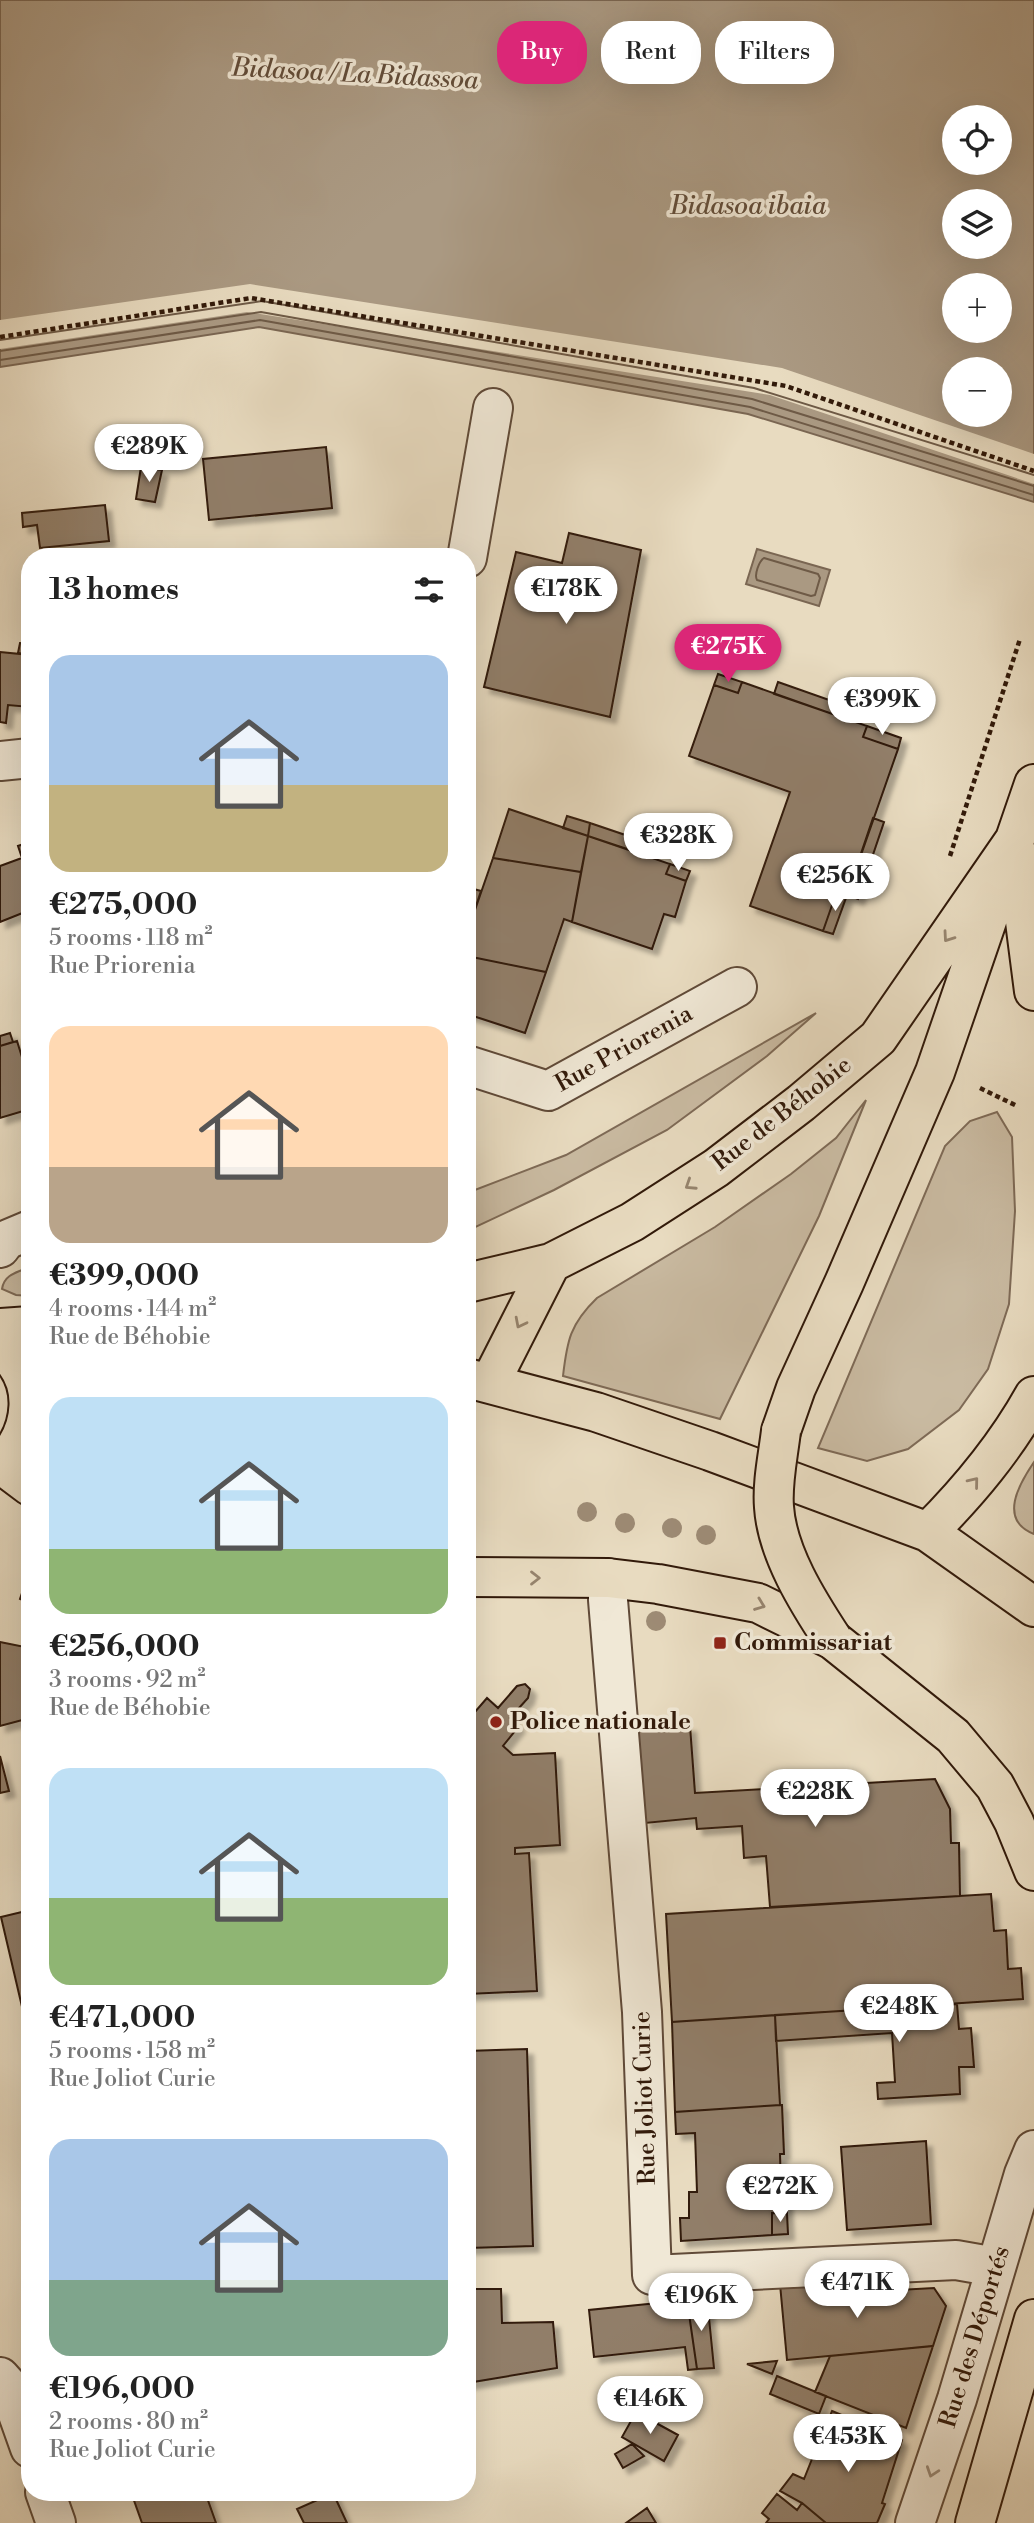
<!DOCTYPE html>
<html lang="en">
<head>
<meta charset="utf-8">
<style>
  :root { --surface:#fff; --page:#f6f6f6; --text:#222; --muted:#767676; --accent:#db2777 }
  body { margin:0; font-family:"Libre Bodoni",serif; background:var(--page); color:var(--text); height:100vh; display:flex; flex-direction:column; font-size:26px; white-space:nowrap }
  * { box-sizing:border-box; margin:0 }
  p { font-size:23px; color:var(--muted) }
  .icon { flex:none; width:38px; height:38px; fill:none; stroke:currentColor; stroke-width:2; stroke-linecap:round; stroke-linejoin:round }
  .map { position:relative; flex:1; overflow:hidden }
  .side { position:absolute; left:21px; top:548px; width:455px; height:1953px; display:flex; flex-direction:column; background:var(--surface); border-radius:28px; box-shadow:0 7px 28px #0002 }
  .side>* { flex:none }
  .guide { position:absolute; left:497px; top:21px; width:430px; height:63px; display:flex; gap:14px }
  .tools { position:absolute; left:942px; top:105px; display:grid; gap:14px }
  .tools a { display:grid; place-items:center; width:70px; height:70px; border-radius:50%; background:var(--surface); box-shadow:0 7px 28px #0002; font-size:35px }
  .price { position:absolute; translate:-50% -60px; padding:0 16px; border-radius:24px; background:#fff; color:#222; font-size:23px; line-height:46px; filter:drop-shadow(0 2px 4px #0008) }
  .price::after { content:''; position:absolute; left:50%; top:42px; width:21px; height:16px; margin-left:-10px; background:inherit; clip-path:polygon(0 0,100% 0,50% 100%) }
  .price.on { background:var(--accent); color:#fff }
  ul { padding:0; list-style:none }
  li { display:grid; align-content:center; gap:14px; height:371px; padding:0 28px }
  li span { display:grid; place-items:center; height:217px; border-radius:21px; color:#555 }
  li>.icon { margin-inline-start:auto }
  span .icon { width:126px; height:126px; fill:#fffc; stroke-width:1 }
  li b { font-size:30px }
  h2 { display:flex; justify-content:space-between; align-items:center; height:84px; padding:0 28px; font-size:30px }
  .pill { padding:0 24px; border-radius:28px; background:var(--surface); box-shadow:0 7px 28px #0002; font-size:24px; line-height:63px }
  .pill.on { background:var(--accent); color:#fff }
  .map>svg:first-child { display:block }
</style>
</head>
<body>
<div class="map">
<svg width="1034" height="2523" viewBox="0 0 1034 2523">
  <defs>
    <filter id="shadow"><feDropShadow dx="6" dy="6" stdDeviation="2" flood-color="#0004"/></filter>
  </defs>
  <rect width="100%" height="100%" fill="#e8dbc0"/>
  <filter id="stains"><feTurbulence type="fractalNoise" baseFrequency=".00286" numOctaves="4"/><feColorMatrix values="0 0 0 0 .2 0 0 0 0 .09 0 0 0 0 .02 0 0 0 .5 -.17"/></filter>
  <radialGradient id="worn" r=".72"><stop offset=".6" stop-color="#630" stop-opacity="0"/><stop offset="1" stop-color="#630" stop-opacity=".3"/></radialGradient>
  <path fill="#c9baa1" stroke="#7e6a56" stroke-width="2" d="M816,1013L767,1056L667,1130L554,1190L467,1231V1193L566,1155Z
    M866,1100L819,1216L720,1419L563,1376C567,1341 570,1324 597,1298L715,1227L791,1174L836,1138Z
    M997,1112L1012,1137L1015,1211L1009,1304L988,1369L959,1410L908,1449L867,1461L818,1448L945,1146L970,1121Z
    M30,1267V1296L16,1295L2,1289C4,1274 18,1272 30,1267Z
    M1034,1462V1534C998,1520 1019,1484 1034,1462Z"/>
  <path fill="#aa9982" stroke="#7a6652" stroke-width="2" fill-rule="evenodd" d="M0,0H1034V502L748,414L259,327L0,367ZM954,117H999V163H954ZM954,201H999V247H954ZM954,285H999V331H954ZM954,369H999V415H954Z
    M757,549L830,570L819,606L746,584Z"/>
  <path fill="#e8dbc0" d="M250,284L782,368L1034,454V484L770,395L247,312L0,349V320Z"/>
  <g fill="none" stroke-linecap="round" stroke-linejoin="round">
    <path stroke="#6e5a46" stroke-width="2" d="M0,340L262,301L754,388L1034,475
      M0,351L261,312L752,399L1034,486
      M0,360L260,320L750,407L1034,495
      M764,558L818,574L820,578L815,595L811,596L757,580C754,575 759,561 764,558Z"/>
  </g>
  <path fill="#917e69" stroke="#321a0a" stroke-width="2" filter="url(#shadow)" d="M326,447L332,508L209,520L203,459Z
    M141,467L162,470L155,502L136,499Z
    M105,505L109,541L40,548L37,525L23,527L22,513Z
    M569,533L641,550L610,717L484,687L516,552L562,563Z
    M20,643L30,644V655L18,653Z
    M0,652L30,655V707L8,705L6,723L0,722Z
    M718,674L742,682L738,693L714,685Z
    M742,682L867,726L863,737L898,749L847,895L837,891L823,931L750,906L790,792L689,756L714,685L738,693Z
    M778,682L852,708L847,719L774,694Z
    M867,726L901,738L898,749L863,737Z
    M509,809L588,836L581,872L493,858Z
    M567,816L590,823L588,836L563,828Z
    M873,818L884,822L858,899L847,895Z
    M590,823L640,840L636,852L588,836Z
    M588,836L670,864L666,874L686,881L675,917L664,914L652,949L572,922Z
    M30,842V855L22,858L18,846Z
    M30,855V910L0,922V866Z
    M493,858L581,872L572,922L564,919L546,972L467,956V933Z
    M670,864L690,871L686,881L666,874Z
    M470,888L481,891L467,933V897Z
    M837,891L847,895L833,934L823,931Z
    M467,956L546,972L525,1033L467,1014Z
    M10,1033L13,1042L0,1046V1036Z
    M17,1041L30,1083V1109L0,1118V1046Z
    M30,1570V1603L20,1599Z
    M0,1642L30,1648V1718L0,1726Z
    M525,1684L530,1689L528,1698L510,1718L519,1726L503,1746L513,1755L555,1753L560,1845L515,1848V1854L529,1853L537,1991L467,1994V1721L487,1698L498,1708L517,1686Z
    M690,1726L695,1793L935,1779L950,1809L951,1843H959L960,1896L770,1907L766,1856L744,1858L742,1826L697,1829L696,1818L645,1823L638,1729Z
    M0,1756L9,1791L0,1793Z
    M991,1894L994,1931L1006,1930L1008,1969L1021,1968L1023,1999L672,2022L666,1914Z
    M30,1910V2009L23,2011L1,1917Z
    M957,2004L959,2029L971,2028L974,2067H959L960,2094L878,2099L877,2083L895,2082L892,2033L776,2041L775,2015Z
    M775,2015L780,2105L675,2112L672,2022Z
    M527,2049L533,2246L467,2248V2051Z
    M780,2105H782L784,2154H780L781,2189H786L787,2214L772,2213V2235L681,2241L680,2218H689V2192H697L695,2133L676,2134L675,2112Z
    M926,2141L931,2224L847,2230L841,2147Z
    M772,2213L787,2214L788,2234L772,2235Z
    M826,2281V2294L934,2288L946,2306L933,2346L787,2360L780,2284Z
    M467,2289H501L502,2323L553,2322L557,2368L467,2383Z
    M707,2298L714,2368L697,2369L687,2300Z
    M687,2300L697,2369L688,2370L685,2347L594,2357L589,2310Z
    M933,2346L906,2428L815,2392L830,2356Z
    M777,2361L772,2374L747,2364Z
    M777,2376L826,2396L819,2414L770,2394Z
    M832,2411L902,2440L882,2503L885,2504L877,2523H826L802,2503L780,2491L793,2474L804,2479L816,2449L828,2454L834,2440L822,2436Z
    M636,2412L678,2435L664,2461L622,2437Z
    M632,2444L644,2456L623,2468L615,2454Z
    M131,2492H205L216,2523H142Z
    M333,2493L347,2523H304L297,2509Z
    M777,2494L797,2510L802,2503L826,2523H766L769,2519L762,2513Z
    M647,2508L656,2523H626Z"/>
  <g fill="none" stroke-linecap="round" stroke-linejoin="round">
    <g stroke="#604a38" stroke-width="42">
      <path id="minor" d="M467,558L493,408
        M0,761L30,758
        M467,1065L548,1091L737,987
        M0,1248L6,1240L30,1230
        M608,1578V1600L642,2012L652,2275L956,2260L996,2267
        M0,2377L8,2386L30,2448
        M45,2492L56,2523
        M915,2523L957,2399L1024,2174L1034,2150"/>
    </g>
    <g stroke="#321a0a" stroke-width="42">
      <path id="major" d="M1016,851L1034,991
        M467,1283L551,1263L632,1222L716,1168L801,1103L878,1038L1014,841
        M0,1328L30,1326
        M0,1347C41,1379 35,1432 0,1466
        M467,1378L596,1412L710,1451L928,1532L1034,1607
        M490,1383L551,1263
        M781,1431L796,1388L844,1283L935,1072L1034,784
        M2,1465L30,1486
        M928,1532C970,1490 1005,1448 1034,1396
        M467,1577L608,1578L658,1584L758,1603L833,1640L953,1736L995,1786L1014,1822L1034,1871
        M975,2523L1034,2319"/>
    </g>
    <path stroke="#321a0a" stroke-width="4.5" stroke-dasharray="5 3.5" stroke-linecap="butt" d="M0,337L251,298L786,386L1034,471
      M950,856L1020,639
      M980,1088L1017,1106"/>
    <use href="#minor" stroke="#f0e8d6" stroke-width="38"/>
    <use href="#major" stroke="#e8dbc0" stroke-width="38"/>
    <g stroke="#321a0a" stroke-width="42" stroke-linecap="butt">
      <path id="major-bridge" d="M781,1431C778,1456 772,1483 774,1507C777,1553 808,1602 833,1640"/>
    </g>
    <use href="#major-bridge" stroke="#e8dbc0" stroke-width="38"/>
  </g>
  <g fill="#9d8b75">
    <circle cx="587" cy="1512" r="10"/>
    <circle cx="625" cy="1523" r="10"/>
    <circle cx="672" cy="1528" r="10"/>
    <circle cx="706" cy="1535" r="10"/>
    <circle cx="656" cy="1621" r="10"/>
  </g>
  <defs><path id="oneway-chevron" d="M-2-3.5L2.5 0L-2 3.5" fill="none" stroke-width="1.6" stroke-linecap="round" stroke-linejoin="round" transform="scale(1.75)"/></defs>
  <g stroke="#96846e">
    <use href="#oneway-chevron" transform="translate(948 937) rotate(125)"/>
    <use href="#oneway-chevron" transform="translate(690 1185) rotate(147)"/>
    <use href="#oneway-chevron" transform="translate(520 1323) rotate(117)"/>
    <use href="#oneway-chevron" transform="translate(974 1482) rotate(-51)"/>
    <use href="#oneway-chevron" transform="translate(535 1578)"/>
    <use href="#oneway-chevron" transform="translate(760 1605) rotate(21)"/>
  </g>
  <use stroke="#9a8b7a" href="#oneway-chevron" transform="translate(932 2472) rotate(109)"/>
  <g fill="#8f2418" stroke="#f0e8d6" stroke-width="2.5">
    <rect x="713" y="1636" width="14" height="14" rx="3.5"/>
    <circle cx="496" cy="1722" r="7"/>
  </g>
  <g text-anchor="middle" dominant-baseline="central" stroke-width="7" stroke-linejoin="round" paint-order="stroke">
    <g font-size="24" fill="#321a0a" stroke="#f0e8d6">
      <text transform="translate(624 1049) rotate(-29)">Rue Priorenia</text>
      <text transform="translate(782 1114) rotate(-38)">Rue de Béhobie</text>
      <text transform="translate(645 2098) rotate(-92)">Rue Joliot Curie</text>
      <text transform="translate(975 2337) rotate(-73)">Rue des Déportés</text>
    </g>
    <g font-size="24" font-weight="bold" fill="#321a0a" stroke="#f0e8d6" text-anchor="start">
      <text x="734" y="1643">Commissariat</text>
      <text x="510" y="1722">Police nationale</text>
    </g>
    <g font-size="26" font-style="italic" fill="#624d3a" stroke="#f0e8d6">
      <text transform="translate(355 74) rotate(3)">Bidasoa / La Bidassoa</text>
      <text x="748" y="206">Bidasoa ibaia</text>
    </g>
  </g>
  <rect width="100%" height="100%" filter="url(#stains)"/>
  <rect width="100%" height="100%" fill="url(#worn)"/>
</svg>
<div class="tools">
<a><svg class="icon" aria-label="locate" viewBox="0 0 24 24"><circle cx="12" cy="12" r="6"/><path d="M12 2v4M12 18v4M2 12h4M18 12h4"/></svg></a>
<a><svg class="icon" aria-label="layers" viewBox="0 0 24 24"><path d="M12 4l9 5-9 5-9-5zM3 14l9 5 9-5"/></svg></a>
<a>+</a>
<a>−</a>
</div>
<b class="price" style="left:149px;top:484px">€289K</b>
<b class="price" style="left:566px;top:626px">€178K</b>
<b class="price on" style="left:728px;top:684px">€275K</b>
<b class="price" style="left:882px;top:737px">€399K</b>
<b class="price" style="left:678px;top:873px">€328K</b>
<b class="price" style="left:835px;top:913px">€256K</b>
<b class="price" style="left:815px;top:1829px">€228K</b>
<b class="price" style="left:899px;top:2044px">€248K</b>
<b class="price" style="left:780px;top:2224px">€272K</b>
<b class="price" style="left:857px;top:2320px">€471K</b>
<b class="price" style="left:701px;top:2333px">€196K</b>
<b class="price" style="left:650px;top:2436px">€146K</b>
<b class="price" style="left:848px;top:2474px">€453K</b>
<div class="guide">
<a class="pill on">Buy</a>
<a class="pill">Rent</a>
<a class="pill">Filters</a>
</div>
<section class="side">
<h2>13 homes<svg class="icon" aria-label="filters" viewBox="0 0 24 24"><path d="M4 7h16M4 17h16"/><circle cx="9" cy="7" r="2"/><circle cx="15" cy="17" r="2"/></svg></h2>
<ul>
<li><span style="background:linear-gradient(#a9c7e8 60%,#c2b280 0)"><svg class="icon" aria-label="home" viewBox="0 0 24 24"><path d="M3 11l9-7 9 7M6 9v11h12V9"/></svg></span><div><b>€275,000</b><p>5 rooms · 118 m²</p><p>Rue Priorenia</p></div></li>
<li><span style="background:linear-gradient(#ffd9b3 65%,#b9a48a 0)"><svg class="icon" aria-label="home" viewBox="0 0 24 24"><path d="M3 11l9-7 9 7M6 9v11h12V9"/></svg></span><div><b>€399,000</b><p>4 rooms · 144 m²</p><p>Rue de Béhobie</p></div></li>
<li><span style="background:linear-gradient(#bfe0f5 70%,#8fb573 0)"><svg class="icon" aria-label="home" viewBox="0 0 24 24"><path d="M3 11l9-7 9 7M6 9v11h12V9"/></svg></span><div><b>€256,000</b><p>3 rooms · 92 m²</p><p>Rue de Béhobie</p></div></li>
<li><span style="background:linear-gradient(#bfe0f5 60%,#8fb573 0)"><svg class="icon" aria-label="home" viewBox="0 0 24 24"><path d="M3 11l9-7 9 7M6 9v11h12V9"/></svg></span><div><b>€471,000</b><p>5 rooms · 158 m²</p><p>Rue Joliot Curie</p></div></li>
<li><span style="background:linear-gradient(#a9c7e8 65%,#7fa58c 0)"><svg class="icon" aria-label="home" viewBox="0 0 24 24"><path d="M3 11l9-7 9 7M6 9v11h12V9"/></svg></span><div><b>€196,000</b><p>2 rooms · 80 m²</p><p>Rue Joliot Curie</p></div></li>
</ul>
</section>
</div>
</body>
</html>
